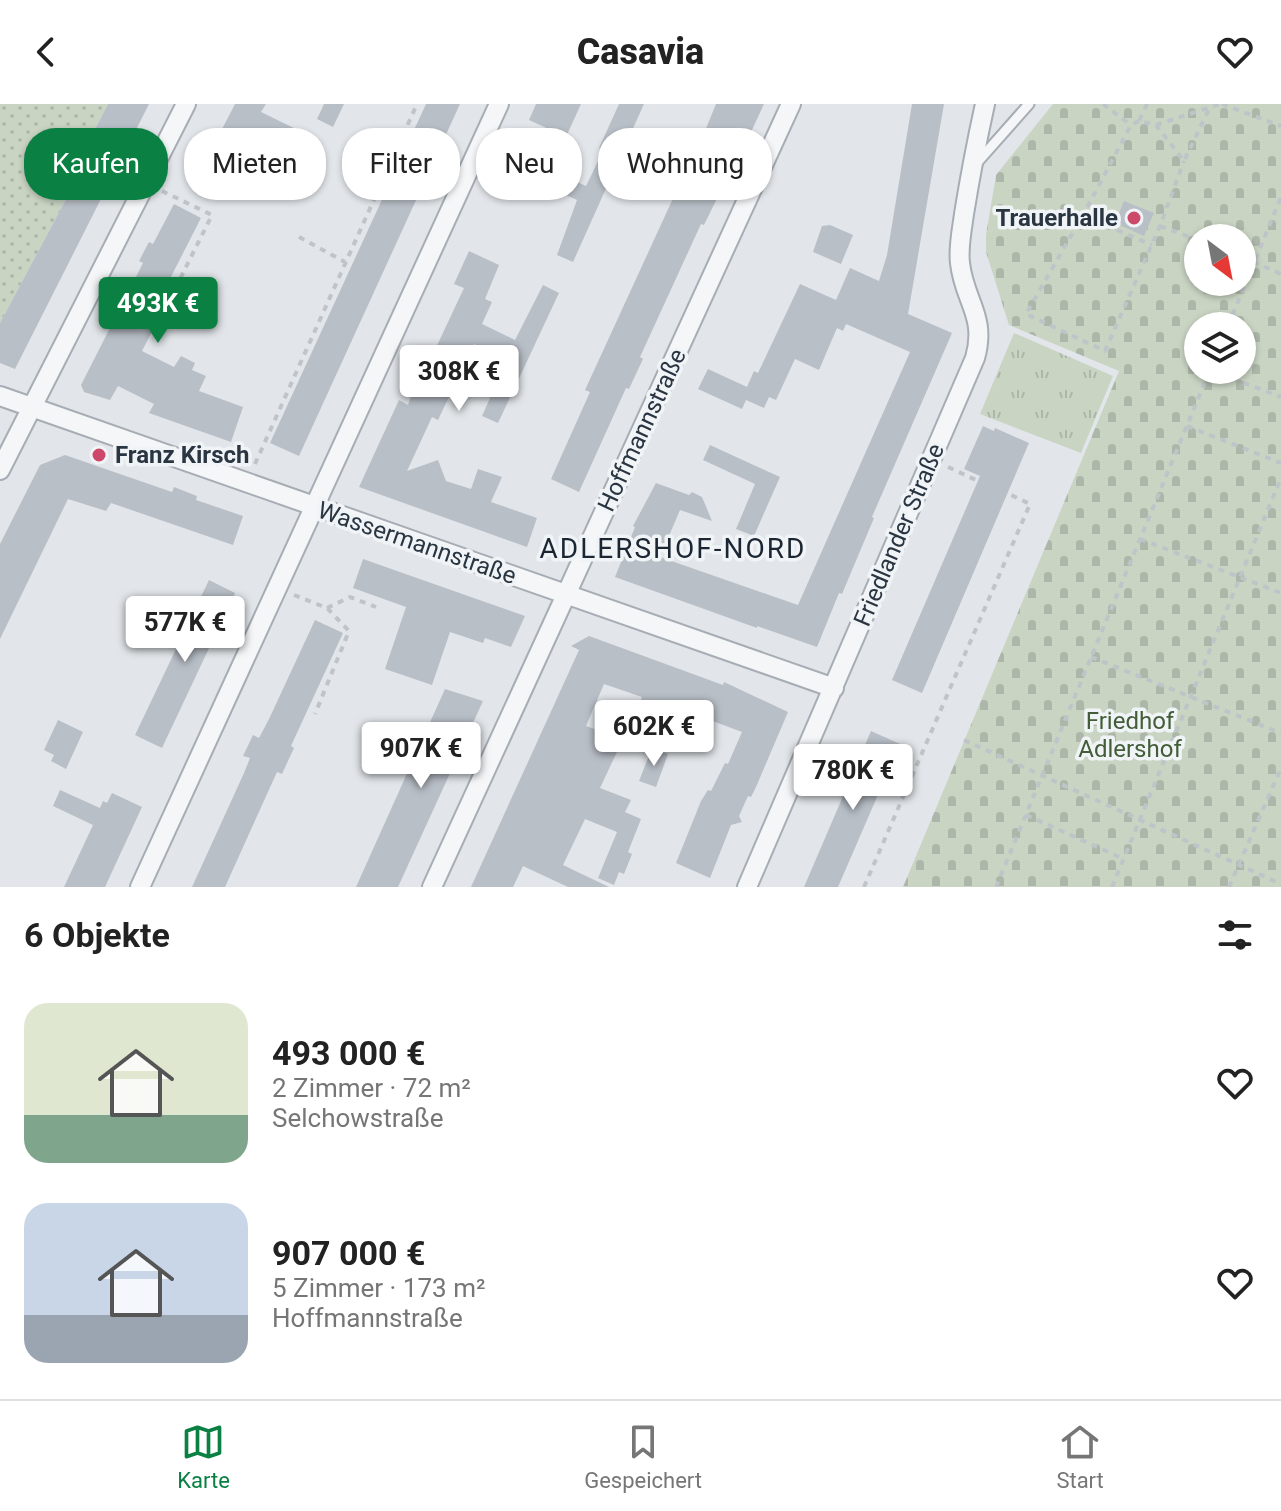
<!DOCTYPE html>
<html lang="de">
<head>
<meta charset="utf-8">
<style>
  :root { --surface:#fff; --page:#f6f6f6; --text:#222; --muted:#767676; --line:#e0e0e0; --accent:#0b8043 }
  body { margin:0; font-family:Roboto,sans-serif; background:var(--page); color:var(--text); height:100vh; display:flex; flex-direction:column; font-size:30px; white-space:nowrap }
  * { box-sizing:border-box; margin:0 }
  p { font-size:26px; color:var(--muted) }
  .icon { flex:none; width:44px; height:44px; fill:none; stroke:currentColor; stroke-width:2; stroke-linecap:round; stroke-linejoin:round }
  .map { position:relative; height:783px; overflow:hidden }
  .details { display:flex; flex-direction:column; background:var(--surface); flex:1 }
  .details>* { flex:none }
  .top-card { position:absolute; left:24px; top:24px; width:800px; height:72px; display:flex; gap:16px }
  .needle { width:52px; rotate:148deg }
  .buttons { position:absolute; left:1184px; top:120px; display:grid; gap:16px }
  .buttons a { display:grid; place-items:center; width:72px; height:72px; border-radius:50%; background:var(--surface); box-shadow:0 2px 6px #0004; font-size:40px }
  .price { position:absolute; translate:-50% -68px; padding:0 18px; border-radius:8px; background:#fff; color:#222; font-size:26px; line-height:52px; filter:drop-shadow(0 2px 4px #0008) }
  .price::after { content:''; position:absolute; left:50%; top:48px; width:24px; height:18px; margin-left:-12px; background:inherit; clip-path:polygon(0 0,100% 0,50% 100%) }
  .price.active { background:var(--accent); color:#fff }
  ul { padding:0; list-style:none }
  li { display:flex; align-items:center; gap:24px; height:200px; padding:0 24px }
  li span { display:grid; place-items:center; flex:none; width:224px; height:160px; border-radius:24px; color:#555 }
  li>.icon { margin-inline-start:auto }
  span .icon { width:96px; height:96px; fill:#fffc; stroke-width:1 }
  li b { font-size:34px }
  h2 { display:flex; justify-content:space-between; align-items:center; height:96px; padding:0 24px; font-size:34px }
  .chip { padding:0 28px; border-radius:32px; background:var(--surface); box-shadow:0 2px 6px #0004; font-size:28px; line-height:72px }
  .chip.active { background:var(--accent); color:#fff }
  header { display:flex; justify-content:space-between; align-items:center; height:104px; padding:0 24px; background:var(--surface); font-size:36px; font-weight:800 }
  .tab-bar { display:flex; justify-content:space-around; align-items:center; height:112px; border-top:2px solid var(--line); background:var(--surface); font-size:22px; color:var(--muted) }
  .tab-bar a { display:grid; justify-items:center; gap:4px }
  .tab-bar .active { color:var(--accent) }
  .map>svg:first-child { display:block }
</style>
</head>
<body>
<header><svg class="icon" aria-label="back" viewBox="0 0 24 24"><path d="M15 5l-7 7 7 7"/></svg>Casavia<svg class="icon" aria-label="heart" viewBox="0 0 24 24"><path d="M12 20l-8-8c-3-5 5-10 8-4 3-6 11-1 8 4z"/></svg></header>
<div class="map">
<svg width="1281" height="783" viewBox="0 0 1281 783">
  <defs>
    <pattern id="grass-dots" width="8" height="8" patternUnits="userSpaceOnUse" patternTransform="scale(2)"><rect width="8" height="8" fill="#c9d4c3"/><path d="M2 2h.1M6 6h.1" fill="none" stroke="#adb7a9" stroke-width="1.8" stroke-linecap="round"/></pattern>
    <pattern id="cemetery-stones" width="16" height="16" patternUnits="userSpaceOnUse" patternTransform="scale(2)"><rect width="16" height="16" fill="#c9d4c3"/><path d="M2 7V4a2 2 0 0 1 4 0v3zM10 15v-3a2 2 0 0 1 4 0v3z" fill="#adb7a9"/></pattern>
    <pattern id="park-tufts" width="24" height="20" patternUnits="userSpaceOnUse" patternTransform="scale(2)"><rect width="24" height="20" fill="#c9d4c3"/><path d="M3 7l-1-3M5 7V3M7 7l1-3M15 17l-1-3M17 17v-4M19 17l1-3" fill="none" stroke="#adb7a9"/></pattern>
  </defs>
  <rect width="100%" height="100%" fill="#e2e6ea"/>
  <path fill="url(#grass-dots)" d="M0,0H108L66,80L72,84L0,219Z"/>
  <path fill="url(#cemetery-stones)" fill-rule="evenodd" d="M1053,0H1281V783H903L1119,267L1009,221L986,148V131L996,71ZM1198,134H1242V178H1198ZM1198,222H1242V266H1198Z"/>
  <path fill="url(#park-tufts)" d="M1014,229L1113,272L1081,349L980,310Z"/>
  <path fill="#b9bfc7" d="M108,0H149L15,265L0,259V219L72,84L66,81Z
    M235,0H266L261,8L300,27L289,46L283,44L280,50L269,44L252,76L232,71L227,81L200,68Z
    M324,0H344L333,23L317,15Z
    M426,0H460L299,352L270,339Z
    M536,0H581L566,33L529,16Z
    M619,0H644L573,158L557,151L577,96L508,65L515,50L586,82L603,47L599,44Z
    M716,0H764L734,65L732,64L704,121L701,120L640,253L643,255L629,285L626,284L579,388L551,375L590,288L585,286L681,77L684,78Z
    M912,0H944L908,210L952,229L872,413L874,414L842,490L839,489L817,543L757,522V524L615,473L635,423L633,422L656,379L689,391L692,388L702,393L712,417L680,406L660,453L798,501L910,248L846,220L843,227L837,224L819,266L795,255L776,296L769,293L764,304L746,296L742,305L698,285L708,265L747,283L754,267L758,269L800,180L836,196L850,164L879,177L887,151Z
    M1124,97L1154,109L1144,132L1115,119Z
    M174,100L201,114L151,212L159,214L142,247L174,263L181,252L195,259L192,266L206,272L199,287L243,303L231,338L149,309L154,300L118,282L110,296L84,288L81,281L143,159L139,157L149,138L153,140Z
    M830,121L853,131L841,160L813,148L822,122Z
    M469,147L499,161L485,195L492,198L482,220L515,236L543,181L559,189L498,319L482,312L507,256L474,240L438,316L432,313L407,367L438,356L446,377L471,385L478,365L502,373L491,398L537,414L527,443L359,383L399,296L408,301L415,281L418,282L464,184L454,180Z
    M983,322L994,327L995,324L1029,339L922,589L892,576L980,372L964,365Z
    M710,341L780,373L754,432L736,425L755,380L703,356Z
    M65,351L172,388L174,383L197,392L196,396L243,412L233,441L111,399L106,407L68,395L0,535V440L40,361Z
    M363,455L525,512L511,543L485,534L483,539L450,528L432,581L385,565L406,503L353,484Z
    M209,476L235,489L162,644L135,631Z
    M315,516L343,529L291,642L294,644L282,670L277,668L225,783H192L244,669L250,654L243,652L253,631L259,634L269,615Z
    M589,532L723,581L724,578L788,608L756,683L751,693L748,692L739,712L742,718L731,721L710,774L676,759L701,697L708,686L711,687L725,659L728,660L742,628L686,607L685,610L671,605L656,646L641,640L655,604L640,599L642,593L604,580L586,622L623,635L600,684L631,696L625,708L641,715L628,748L632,750L624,770L619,768L614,781L598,774L617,728L585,715L563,761L609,783H568L523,762L513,783H471L579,546L571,542Z
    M445,585L483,597L398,783H356Z
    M58,616L83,628L66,665L51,657L54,651L44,646Z
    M871,627L900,640L838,783H804Z
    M652,644L668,650L656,683L639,677Z
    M60,686L100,704L103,697L107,699L112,689L142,703L105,783H64L93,721L53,702Z"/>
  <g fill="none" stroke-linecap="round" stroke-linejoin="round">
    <g stroke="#a7adb4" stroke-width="13">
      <path id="service" d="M975,61L1029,0"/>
    </g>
    <g stroke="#a7adb4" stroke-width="22">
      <path id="minor" d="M0,292L834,584
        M0,366L186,0
        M140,783L499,0
        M432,783L791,0
        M747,783L975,254C987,212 964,197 960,159C958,143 962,126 964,110C970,73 977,36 985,0"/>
    </g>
    <path stroke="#bfc4c9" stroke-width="4" stroke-dasharray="6 6" stroke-linecap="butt" d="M1103,0L1131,21
      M1147,0L1139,17L1156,21L1184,57L1210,3
      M1222,0L1281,22
      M1139,17L1131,21L1083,111L1026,210L1105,247L1160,122L1184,57
      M1156,21L1220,0
      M162,87L212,111L172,191
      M1084,112L1152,141
      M1160,122L1198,136
      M299,133L345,158
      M1242,153L1281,170
      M1228,222L1281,93
      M1210,266L1281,293
      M1187,322L1281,359
      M255,360L417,0
      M948,363L978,377
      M1140,435L1281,489
      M294,491L327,504L349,527L315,610
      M327,504L350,493L376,503
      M1091,553L1281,629
      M964,636L1281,780
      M1026,711L1124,755
      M864,783L1030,400L1007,389
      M996,783L1210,266
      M1112,783L1281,374
      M1229,783L1281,664"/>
    <use href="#service" stroke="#f4f6f8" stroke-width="9"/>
    <use href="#minor" stroke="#f4f6f8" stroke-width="18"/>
  </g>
  <g fill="#cd4969" stroke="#f1f4f7" stroke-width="3">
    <circle cx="1134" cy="114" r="8"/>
    <circle cx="99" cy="351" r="8"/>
  </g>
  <g text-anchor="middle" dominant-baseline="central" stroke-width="7" stroke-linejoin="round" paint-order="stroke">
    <g font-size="24" font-weight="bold" fill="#2a3542" stroke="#f1f4f7" text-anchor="end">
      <text x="1118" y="114">Trauerhalle</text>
      <text x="115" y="351" text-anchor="start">Franz Kirsch</text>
    </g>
    <g font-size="24" fill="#2a3542" stroke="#f1f4f7">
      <text transform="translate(642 326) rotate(-65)">Hoffmannstraße</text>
      <text transform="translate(899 431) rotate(-67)">Friedlander Straße</text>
      <text transform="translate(417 439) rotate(19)">Wassermannstraße</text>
    </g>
    <g font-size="24" fill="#425d37" stroke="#f1f4f7">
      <text x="1130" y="617">Friedhof<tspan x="1130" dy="28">Adlershof</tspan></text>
    </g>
    <g font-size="28" letter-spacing="2" fill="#1c2633" stroke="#f1f4f7">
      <text x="673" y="444">ADLERSHOF-NORD</text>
    </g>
  </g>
</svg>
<div class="buttons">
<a><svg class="needle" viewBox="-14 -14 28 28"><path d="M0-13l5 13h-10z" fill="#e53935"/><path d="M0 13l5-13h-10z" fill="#767676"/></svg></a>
<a><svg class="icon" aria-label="layers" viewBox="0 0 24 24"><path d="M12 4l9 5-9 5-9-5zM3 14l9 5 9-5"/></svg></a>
</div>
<b class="price active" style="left:158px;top:241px">493K €</b>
<b class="price" style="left:459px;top:309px">308K €</b>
<b class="price" style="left:185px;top:560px">577K €</b>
<b class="price" style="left:654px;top:664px">602K €</b>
<b class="price" style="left:421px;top:686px">907K €</b>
<b class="price" style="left:853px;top:708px">780K €</b>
<div class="top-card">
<a class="chip active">Kaufen</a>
<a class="chip">Mieten</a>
<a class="chip">Filter</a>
<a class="chip">Neu</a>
<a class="chip">Wohnung</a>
</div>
</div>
<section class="details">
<h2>6 Objekte<svg class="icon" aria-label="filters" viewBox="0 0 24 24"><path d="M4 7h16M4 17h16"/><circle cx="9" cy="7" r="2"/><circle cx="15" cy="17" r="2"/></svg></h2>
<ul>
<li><span style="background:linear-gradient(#dfe7d0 70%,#7fa58c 0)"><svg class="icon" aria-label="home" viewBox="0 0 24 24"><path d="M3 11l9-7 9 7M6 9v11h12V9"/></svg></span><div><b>493 000 €</b><p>2 Zimmer · 72 m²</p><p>Selchowstraße</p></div><svg class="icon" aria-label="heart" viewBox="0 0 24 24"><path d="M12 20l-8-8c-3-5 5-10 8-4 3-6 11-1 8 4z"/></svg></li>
<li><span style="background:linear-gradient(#c9d6e8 70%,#9aa5b1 0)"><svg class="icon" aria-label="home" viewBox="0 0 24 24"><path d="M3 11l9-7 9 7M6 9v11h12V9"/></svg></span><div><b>907 000 €</b><p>5 Zimmer · 173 m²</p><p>Hoffmannstraße</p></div><svg class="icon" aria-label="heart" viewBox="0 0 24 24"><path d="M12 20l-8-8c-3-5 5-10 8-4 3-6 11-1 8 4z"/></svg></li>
</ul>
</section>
<nav class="tab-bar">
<a class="active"><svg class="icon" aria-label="map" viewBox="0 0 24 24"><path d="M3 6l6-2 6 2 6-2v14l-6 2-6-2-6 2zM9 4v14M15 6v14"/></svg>Karte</a>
<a><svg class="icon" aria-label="saved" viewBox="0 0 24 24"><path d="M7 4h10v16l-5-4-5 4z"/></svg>Gespeichert</a>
<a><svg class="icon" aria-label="home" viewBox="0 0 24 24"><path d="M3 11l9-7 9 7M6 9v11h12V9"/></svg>Start</a>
</nav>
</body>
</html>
